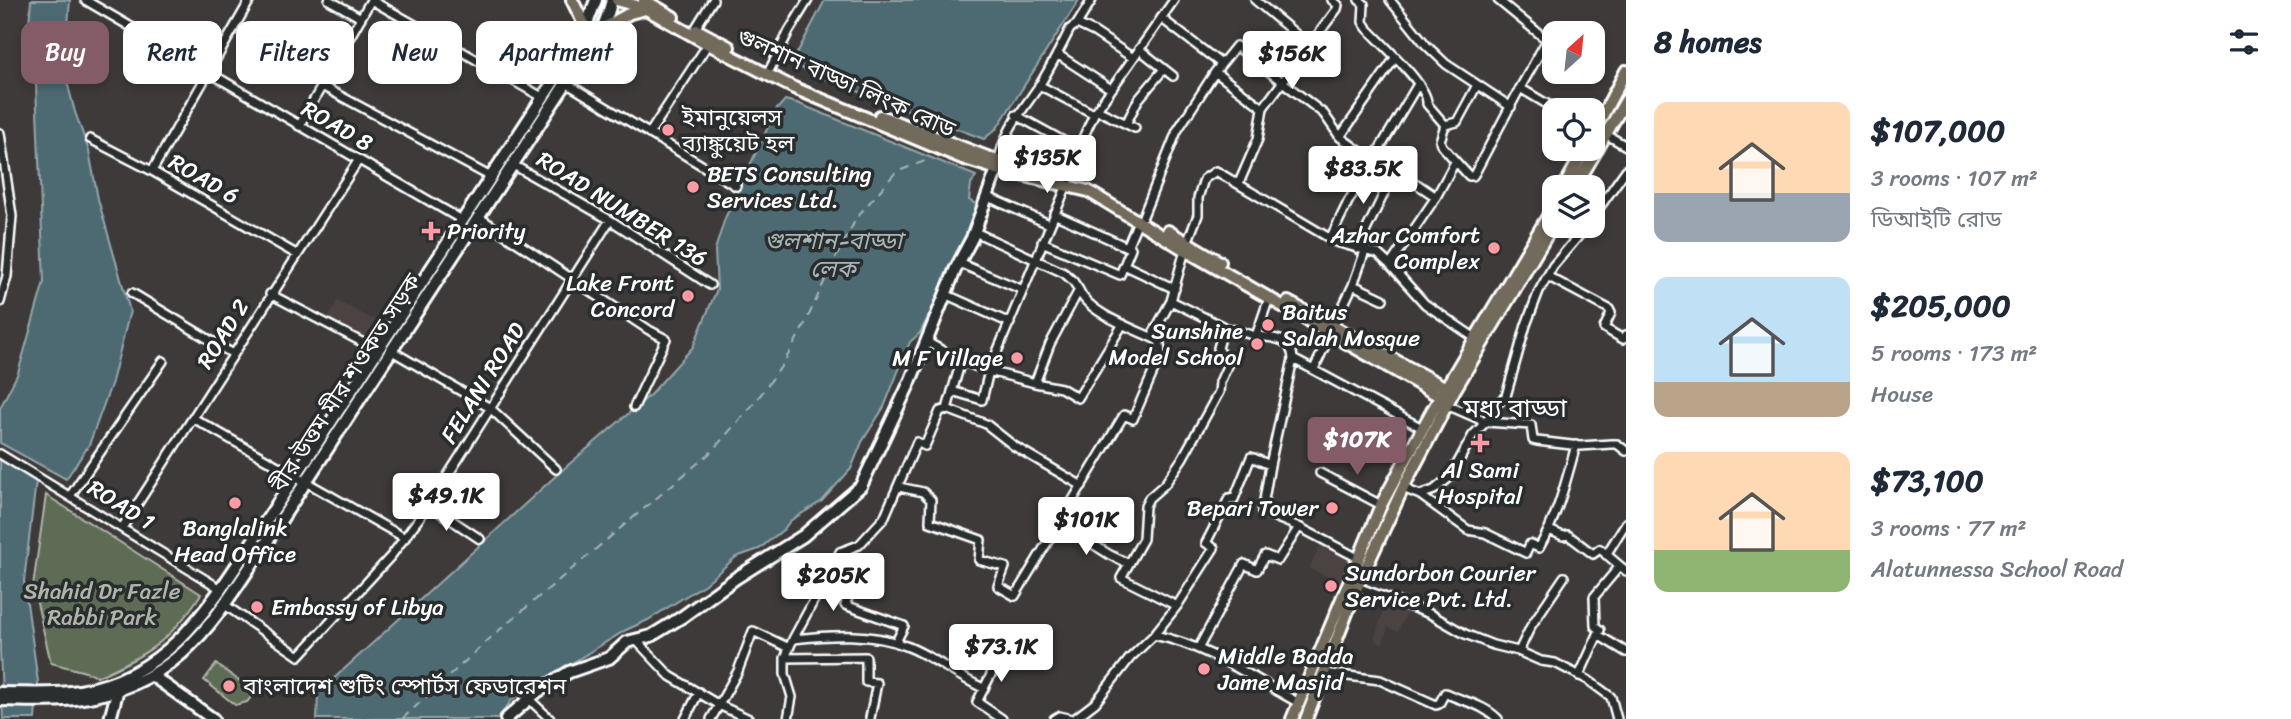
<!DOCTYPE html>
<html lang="en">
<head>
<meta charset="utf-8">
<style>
  :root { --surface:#fff; --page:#f6f6f7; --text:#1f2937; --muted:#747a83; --accent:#845c67 }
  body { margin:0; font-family:Sriracha,"Noto Sans Bengali",sans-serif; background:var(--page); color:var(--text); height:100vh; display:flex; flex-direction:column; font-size:26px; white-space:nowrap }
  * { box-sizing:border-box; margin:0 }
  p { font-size:23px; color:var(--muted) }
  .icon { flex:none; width:38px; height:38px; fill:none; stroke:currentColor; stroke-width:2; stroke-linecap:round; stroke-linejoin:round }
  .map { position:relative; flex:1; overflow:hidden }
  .details { display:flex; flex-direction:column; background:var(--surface); width:665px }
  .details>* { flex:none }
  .hud { position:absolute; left:21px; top:21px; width:665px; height:63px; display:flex; gap:14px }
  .needle { width:46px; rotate:27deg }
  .controls { position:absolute; left:1542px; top:21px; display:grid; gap:14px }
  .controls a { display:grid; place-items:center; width:63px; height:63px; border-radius:14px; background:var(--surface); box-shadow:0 4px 10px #0003; font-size:35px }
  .price { position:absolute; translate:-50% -60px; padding:0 16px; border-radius:7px; background:#fff; color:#222; font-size:23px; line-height:46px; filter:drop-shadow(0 2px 4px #0008) }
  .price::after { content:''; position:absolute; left:50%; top:42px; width:21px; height:16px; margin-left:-10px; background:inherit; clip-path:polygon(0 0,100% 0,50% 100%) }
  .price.current { background:var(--accent); color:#fff }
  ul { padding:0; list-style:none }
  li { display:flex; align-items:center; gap:21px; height:175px; padding:0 28px }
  li span { display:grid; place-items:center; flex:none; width:196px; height:140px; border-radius:14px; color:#555 }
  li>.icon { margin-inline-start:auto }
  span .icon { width:84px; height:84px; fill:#fffc; stroke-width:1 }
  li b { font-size:30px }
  h2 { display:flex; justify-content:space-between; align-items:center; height:84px; padding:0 28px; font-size:30px }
  .chip { padding:0 24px; border-radius:14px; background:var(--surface); box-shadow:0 4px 10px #0003; font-size:24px; line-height:63px }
  .chip.current { background:var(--accent); color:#fff }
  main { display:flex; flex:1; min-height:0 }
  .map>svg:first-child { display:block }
</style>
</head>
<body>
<main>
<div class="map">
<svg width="1626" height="719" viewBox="0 0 1626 719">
  <rect width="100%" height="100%" fill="#3e3a3a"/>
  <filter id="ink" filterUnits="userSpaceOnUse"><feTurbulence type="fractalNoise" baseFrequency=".0143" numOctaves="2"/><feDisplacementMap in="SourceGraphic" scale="14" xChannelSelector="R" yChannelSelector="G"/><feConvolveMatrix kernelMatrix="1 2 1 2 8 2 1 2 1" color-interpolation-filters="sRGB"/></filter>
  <g filter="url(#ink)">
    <path fill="#4c4342" d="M337,301L378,322L368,342L327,321Z
      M1323,540L1352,557L1341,583L1309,568Z
      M1386,602L1409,609L1398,631L1388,628L1382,644L1374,640Z"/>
    <path fill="#5e6c54" stroke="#aeb6aa" stroke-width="2" d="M46,495L201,594C170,642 148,654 97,677L93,674L51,663L33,586Z
      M216,664L255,692L247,702L235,705L204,680Z"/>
    <path fill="#4e6b72" stroke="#95a6aa" stroke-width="2" d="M31,0H70L67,39L64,47V70L75,112L89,151L98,199L130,311L112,382L89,445L66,479L0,443V408L18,373L44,282L36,86L28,37Z
      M825,0H1079L997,128L984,139L810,73L798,66L796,55Z
      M785,100L797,103L976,176L971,184L969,200L977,205L966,235L947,271L939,295L920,333L910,342L884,407L862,442L851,469L822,501L790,521L784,529L759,549L736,557L705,584L648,620L626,630L549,677L531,685L512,700L497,719H317L318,693L560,472L649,396L693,347L717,289L715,250L725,218L776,110Z
      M0,459L36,481L24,581L38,682L35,719H3L0,651Z"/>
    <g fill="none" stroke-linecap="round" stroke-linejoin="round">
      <path stroke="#a6b5b8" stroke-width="2" stroke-dasharray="9 7" stroke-linecap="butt" d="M402,719L497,632L710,453L756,401L783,364L804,326L831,267L857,217L896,172L925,161"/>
      <g stroke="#fff" stroke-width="12">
        <path id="street" d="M85,0L462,220
          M329,0L361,18
          M1255,0L1309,45
          M1359,0L1364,4L1363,22L1367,28C1381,43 1429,86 1427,104L1445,125L1440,141L1442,146L1469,176H1473L1475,173L1520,88L1557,110
          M1390,0L1426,45L1446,64L1511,107
          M1498,0L1547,40L1520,88
          M1161,18L1220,63
          M1077,24L1094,32L1133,58
          M695,29L713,0
          M1139,49L1173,76
          M1057,54L1111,89
          M770,69L789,31L808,0
          M1215,72L1236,46L1324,114L1340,137L1393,175L1417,184L1436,197
          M566,83L736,186
          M1039,85L1094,114
          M322,86L491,177
          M1097,110L1135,128
          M1016,115L1078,149
          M1126,124L1138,100L1164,69
          M1445,125L1457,122L1477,85
          M299,126L371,0L542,97
          M0,133L12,216L7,276L0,302
          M649,134L708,44
          M1607,135L1626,146
          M1340,137L1395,58
          M90,139L152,171L296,254
          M999,161C1004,129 1024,109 1041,83C1051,66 1061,47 1070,29L1077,24L1092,0
          M515,166L610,220L710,285
          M152,171L250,0
          M1065,177L1094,114L1174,0
          M1239,183L1258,139L1263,108L1337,9L1338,5L1332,0
          M988,197L1049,224
          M1054,214L1127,247
          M1143,216L1177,131L1215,72L1263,108
          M480,218L649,330L666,339L634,407
          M1592,218L1626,170
          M975,232L1064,273L1073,281L1079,290L1050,344L1035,383L1061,388L1078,398L1123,324
          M1330,239L1348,202L1418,84
          M1042,242L1120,275L1131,248L1127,247L1138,221
          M1187,243L1198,215V198L1204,179L1216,171L1336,242L1378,254L1390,265L1425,304L1475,338
          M1357,249L1393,175
          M1185,250L1171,301L1224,327L1256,336
          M959,263L1023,290
          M1124,265L1175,289
          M1390,265L1436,197L1455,162
          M1547,276L1609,309L1611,313L1604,328L1623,339L1626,335
          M1353,285L1383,299
          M1079,290C1087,313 1135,329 1157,340
          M132,293L233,354
          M270,294L377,350
          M947,295L1010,323
          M1333,327L1353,285L1365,251
          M927,342L961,361
          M392,351L490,408L556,469
          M1293,359L1422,428
          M1314,369L1330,335
          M952,391L982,400L989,371L1035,383
          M1447,405L1486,422L1531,425L1533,440L1537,441L1580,446L1611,444H1617L1626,451
          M947,409L986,424L1014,446L1082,486
          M193,418L405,538
          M0,454L221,589
          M1270,465L1262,512L1299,527L1358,558
          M1320,473L1381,505
          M899,487L923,492L931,500L930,522L981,540L979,560L1005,567L998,586L1015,596L1124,415L1133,419L1161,354L1160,344L1154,332L1171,301
          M1403,488L1420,495L1434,490L1450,477L1473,435L1486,422L1496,405L1506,396L1526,325L1539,291L1553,266L1587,226
          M1420,495L1468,530L1485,533L1526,553L1530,544L1539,548C1558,515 1566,481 1576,445
          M70,496L163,361
          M429,505L480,539
          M1058,522L1110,555L1129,564
          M122,528L358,161
          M1549,530L1563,536L1568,535L1593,554L1600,549L1626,571
          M840,552L862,563L845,605L904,626L896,642
          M1606,555L1626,523
          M1357,587L1430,614L1465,634L1493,645L1518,651L1541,661L1555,663L1588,680L1611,697L1617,719
          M225,605L299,656L391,556L429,505L610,220
          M1177,606L1121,578L1143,539L1145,506L1149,498L1165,484L1182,459L1219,392L1220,382L1228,364L1218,348L1224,327
          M1154,635C1206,645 1253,678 1299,703
          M1598,635L1626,652
          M635,639L670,676L719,705L738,671L753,631L789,648
          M793,639C829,635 872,632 906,646C933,656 956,676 983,688
          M1198,649L1244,564L1257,570L1265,555L1278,560L1299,527
          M1519,651L1531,626L1564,577
          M785,658L866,657V682L877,683L870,718
          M1324,673L1380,680L1436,705L1439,704L1445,693C1464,702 1483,704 1498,719
          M1579,676L1600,630L1595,626L1594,597L1619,567
          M529,699L550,719
          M685,719L699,692
          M711,719L719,705L749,719
          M788,719L792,697L785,674V658L793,639L840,552L859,545L884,518L917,442L925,446L940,411L947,409L961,361L989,371L1070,178
          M1002,719L977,702L1005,647
          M1054,719L1059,716L1072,719
          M1074,719L1095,703L1130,658L1154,635L1177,606L1214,548L1206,543L1229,498L1234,499L1251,457L1270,465L1293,359C1292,337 1273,338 1256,336L1269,298"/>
      </g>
      <g stroke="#fff" stroke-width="16">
        <path id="secondary" d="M154,677L213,719
          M0,693C26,693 54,695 80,691C169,676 209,607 255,538L581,39L596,0
          M0,700C25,701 50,702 75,699C179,687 213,622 266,543L566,83C590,54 602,37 612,0
          M110,719L118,689L117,685
          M506,719L537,692L569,672L609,658L627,642L651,636L682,617L736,578L803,536L861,486L910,382L956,268L972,238L997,169"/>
      </g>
      <g stroke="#fff" stroke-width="16">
        <path id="primary" d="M572,0L586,28
          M617,0L646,9L708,44L794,88L962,158L997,169L1088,191L1185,250L1441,397
          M644,0L673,17
          M605,27L630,13L646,9
          M697,30L729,47
          M880,116L987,157L1044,171
          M1592,135L1626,71
          M1564,187L1585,149
          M1575,187L1626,100
          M1168,231L1220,262
          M1288,302L1446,388
          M1292,719L1381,505L1432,411L1554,206
          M1306,719L1357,587L1403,488L1454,391L1554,223"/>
      </g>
      <use href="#street" stroke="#2a2d2e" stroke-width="7"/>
      <use href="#secondary" stroke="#2a2d2e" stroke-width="10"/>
      <use href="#primary" stroke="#726b5a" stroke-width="10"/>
    </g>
  </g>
  <g fill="#ff9aa2" stroke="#2a2d2e" stroke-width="2.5">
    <circle cx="668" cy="130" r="7"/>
    <circle cx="693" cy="187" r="7"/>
    <path d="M427.5 220.5h7v7h7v7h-7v7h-7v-7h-7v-7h7z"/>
    <circle cx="1494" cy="248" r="7"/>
    <circle cx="688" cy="296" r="7"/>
    <circle cx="1268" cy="325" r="7"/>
    <circle cx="1257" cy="344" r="7"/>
    <circle cx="1017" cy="358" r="7"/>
    <path d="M1476.5 432.5h7v7h7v7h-7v7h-7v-7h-7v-7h7z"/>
    <circle cx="235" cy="503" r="7"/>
    <circle cx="1332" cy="508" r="7"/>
    <circle cx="1331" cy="586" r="7"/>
    <circle cx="257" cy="607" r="7"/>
    <circle cx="1204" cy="669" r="7"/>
    <circle cx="229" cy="686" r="7"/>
  </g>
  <g text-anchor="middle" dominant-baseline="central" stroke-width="7" stroke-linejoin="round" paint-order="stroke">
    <g font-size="23" fill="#fff" stroke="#2a2d2e">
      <text transform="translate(846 83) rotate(24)">গুলশান বাড্ডা লিংক রোড</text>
      <text transform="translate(337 126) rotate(30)">ROAD 8</text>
      <text transform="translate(204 179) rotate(30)">ROAD 6</text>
      <text transform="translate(622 209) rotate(32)">ROAD NUMBER 136</text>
      <text transform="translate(223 334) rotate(-58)">ROAD 2</text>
      <text transform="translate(346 383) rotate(-57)">বীর উত্তম মীর শওকত সড়ক</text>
      <text transform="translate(483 383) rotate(-58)">FELANI ROAD</text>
      <text transform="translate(121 505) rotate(32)">ROAD 1</text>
    </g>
    <g font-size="23" fill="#fff" stroke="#2a2d2e" text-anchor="start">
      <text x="682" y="117">ইমানুয়েলস<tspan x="682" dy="26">ব্যাঙ্কুয়েট হল</tspan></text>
      <text x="707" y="174">BETS Consulting<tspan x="707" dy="26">Services Ltd.</tspan></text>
      <text x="447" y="231">Priority</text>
      <text x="1480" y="235" text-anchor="end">Azhar Comfort<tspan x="1480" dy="26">Complex</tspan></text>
      <text x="674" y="283" text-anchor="end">Lake Front<tspan x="674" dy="26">Concord</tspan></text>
      <text x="1282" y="312">Baitus<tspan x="1282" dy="26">Salah Mosque</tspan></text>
      <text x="1243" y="331" text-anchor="end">Sunshine<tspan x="1243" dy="26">Model School</tspan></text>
      <text x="1003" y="358" text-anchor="end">M F Village</text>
      <text x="1480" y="470" text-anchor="middle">Al Sami<tspan x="1480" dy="26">Hospital</tspan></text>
      <text x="1318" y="508" text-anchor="end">Bepari Tower</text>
      <text x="235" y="528" text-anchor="middle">Banglalink<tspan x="235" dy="26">Head Office</tspan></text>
      <text x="1345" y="573">Sundorbon Courier<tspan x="1345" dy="26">Service Pvt. Ltd.</tspan></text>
      <text x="271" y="607">Embassy of Libya</text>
      <text x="1218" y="656">Middle Badda<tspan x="1218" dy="26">Jame Masjid</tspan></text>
      <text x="243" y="686">বাংলাদেশ শুটিং স্পোর্টস ফেডারেশন</text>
    </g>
    <g font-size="23" fill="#aeb6aa" stroke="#2a2d2e">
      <text x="102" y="591">Shahid Dr Fazle<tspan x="102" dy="26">Rabbi Park</tspan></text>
    </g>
    <g font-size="24" font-style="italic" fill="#a6b5b8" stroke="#2a2d2e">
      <text x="833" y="241">গুলশান-বাড্ডা<tspan x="833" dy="28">লেক</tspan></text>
    </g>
    <g font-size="26" fill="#fff" stroke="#2a2d2e">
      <text x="1515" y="408">মধ্য বাড্ডা</text>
    </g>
  </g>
</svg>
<div class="controls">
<a><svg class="needle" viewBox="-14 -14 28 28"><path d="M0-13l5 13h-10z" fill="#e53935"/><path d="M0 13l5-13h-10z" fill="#747a83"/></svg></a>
<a><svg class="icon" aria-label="locate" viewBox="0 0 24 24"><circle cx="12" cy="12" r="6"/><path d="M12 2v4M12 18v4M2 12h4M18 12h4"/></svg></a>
<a><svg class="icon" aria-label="layers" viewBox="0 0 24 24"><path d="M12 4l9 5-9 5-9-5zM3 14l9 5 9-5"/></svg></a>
</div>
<b class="price" style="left:1292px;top:91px">$156K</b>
<b class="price" style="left:1047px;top:195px">$135K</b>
<b class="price" style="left:1363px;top:206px">$83.5K</b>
<b class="price current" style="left:1357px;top:477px">$107K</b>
<b class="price" style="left:446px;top:533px">$49.1K</b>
<b class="price" style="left:1086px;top:557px">$101K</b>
<b class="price" style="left:833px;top:613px">$205K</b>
<b class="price" style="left:1001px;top:684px">$73.1K</b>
<div class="hud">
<a class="chip current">Buy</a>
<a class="chip">Rent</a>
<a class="chip">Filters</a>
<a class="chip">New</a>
<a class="chip">Apartment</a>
</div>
</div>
<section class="details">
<h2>8 homes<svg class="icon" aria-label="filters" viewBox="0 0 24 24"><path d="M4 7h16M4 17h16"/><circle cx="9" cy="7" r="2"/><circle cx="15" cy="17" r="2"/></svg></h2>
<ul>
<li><span style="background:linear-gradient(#ffd9b3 65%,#9aa5b1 0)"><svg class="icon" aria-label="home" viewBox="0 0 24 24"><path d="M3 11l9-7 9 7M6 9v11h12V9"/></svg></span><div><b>$107,000</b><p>3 rooms · 107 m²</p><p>ডিআইটি রোড</p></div></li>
<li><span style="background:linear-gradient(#bfe0f5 75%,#b9a48a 0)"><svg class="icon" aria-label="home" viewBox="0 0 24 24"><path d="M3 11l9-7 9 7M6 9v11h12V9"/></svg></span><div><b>$205,000</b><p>5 rooms · 173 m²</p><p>House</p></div></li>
<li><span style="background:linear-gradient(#ffd9b3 70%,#8fb573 0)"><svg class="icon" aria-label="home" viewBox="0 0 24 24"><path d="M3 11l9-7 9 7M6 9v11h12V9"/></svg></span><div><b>$73,100</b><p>3 rooms · 77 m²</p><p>Alatunnessa School Road</p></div></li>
</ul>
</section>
</main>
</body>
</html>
